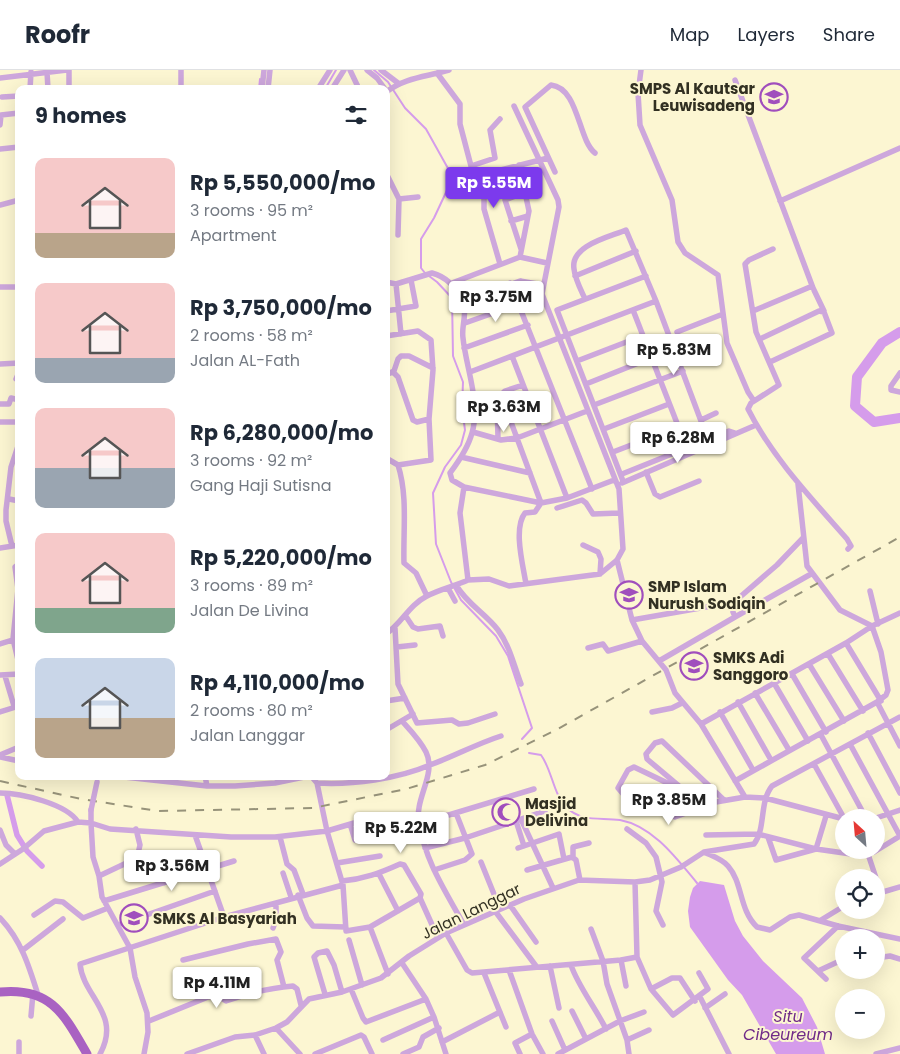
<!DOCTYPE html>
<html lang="en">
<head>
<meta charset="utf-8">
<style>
  :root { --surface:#fff; --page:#f2f2f3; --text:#1f2937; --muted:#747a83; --line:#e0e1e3; --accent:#7c3aed }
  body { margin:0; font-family:Poppins,sans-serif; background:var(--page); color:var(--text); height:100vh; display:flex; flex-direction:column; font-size:19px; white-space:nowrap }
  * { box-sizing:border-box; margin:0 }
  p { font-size:16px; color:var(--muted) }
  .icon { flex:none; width:28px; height:28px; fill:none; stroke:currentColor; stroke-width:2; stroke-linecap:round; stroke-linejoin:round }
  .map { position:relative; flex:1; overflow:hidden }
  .sheet { position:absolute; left:15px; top:15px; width:375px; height:695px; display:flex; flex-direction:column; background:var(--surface); border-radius:10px; box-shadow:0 5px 20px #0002 }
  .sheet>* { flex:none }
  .needle { width:32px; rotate:334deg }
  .fabs { position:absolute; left:835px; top:739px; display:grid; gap:10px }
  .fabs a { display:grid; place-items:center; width:50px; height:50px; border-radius:50%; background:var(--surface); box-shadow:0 5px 20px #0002; font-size:25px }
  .price { position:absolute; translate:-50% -42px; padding:0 11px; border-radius:5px; background:#fff; color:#222; font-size:16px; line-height:32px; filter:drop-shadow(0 1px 2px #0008) }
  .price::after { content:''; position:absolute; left:50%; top:30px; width:15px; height:11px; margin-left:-8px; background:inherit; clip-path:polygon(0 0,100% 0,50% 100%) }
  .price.on { background:var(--accent); color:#fff }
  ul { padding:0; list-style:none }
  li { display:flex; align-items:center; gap:15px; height:125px; padding:0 20px }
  li span { display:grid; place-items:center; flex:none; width:140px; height:100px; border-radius:10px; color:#555 }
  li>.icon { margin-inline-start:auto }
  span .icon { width:60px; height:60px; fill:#fffc; stroke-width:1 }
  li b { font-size:21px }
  h2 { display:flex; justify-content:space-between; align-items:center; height:60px; padding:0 20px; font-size:21px }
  header { display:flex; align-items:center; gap:30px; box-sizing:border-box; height:70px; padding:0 25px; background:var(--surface); border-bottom:1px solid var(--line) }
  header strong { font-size:24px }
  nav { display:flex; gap:28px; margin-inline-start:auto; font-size:18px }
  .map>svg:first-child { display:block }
</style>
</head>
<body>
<header>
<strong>Roofr</strong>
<nav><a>Map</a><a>Layers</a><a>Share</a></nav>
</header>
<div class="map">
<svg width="900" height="984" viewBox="0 0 900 984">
  <rect width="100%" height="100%" fill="#fcf6d2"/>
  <path fill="#d59ceb" d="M700,811L724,815L735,851L743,866L763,891L802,928L817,957L825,984H776L742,925L728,910L690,857L688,841L690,827L693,818Z"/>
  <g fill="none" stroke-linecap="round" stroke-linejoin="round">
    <path stroke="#d59ceb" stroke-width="2" d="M374,0L388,12L405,38L426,59L450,102L449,116L434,148L421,169V198L425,203
      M259,19L260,9
      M325,19L336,0
      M429,206L437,212L452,228L453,286L463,312L462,338L465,360L461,375L445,397L433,423L436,474L451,512L461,530L496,566L508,586L532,658L522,669
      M529,683L541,685C552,700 553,723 566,737C582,753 601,747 620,750C653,756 677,789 697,813"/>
    <path stroke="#d59ceb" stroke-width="5.5" d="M7,725L17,765L27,781L42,796"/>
    <path stroke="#d59ceb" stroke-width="10" d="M900,262L882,273L857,307L855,336L874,352L900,348"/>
    <path stroke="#cda7dc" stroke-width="5.5" d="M69,0V19
      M350,0L359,19
      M367,0L377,8L385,19
      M381,0L398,13
      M641,0L638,23L640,55L672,130L678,172L685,183L718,205L727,273L748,322L754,331
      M47,2L48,19
      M437,3L460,34V54L471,96L469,115
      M0,8L67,0
      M735,10L813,218
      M30,19L31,2
      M181,19V0
      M262,19L264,0
      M268,19L270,0
      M318,19L330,0
      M332,19L344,0
      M386,22C406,7 426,7 449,0
      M2,27L19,26
      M0,55L1,45L19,43
      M0,79L19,77
      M471,96L495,88L490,60L500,49
      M555,102L525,37L551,15C579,18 578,70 595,83
      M386,103L399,129L418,127
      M780,131L900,78
      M0,135L19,130
      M511,151L528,146
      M398,165L399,129
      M521,179L505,130L526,122
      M773,179L749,190L745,194L756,262L779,315L751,333L748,339C772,387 811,428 847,469L851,476L848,479
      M520,187L547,193
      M500,194L484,139V110L489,103L548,88
      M575,206L636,181
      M386,212L396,214L432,203C447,207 456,217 462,231C468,245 461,255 463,268C466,298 481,333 472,363C468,378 459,391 450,403L452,410L464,417L541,433L567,428L614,410
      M452,213L520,187L529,141L519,95
      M510,213L592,419
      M396,214L401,264
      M0,217H19
      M585,229C581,220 575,209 574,199C570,175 610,167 626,160L656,231L710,375
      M462,232L520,211L543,215
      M633,240L689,384
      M386,241L416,236L411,210
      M753,241L810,217L813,218L824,241
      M465,253L519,234L521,211
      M677,262L723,244
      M386,266L418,261L431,270L433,300L429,349L417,352L413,350L398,307L393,302
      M760,269L819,241L824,242L832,263L770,292
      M464,278L528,255
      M512,286L567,428
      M577,291L642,266
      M0,294L19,293
      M470,302L656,231
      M900,303L891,316V320L900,322
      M386,305L394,301L398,289L401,286H409L433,298
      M16,309L19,302
      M586,314L651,288
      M523,315L505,321L501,325L541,433L535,442L525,443C513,458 523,495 526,514
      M0,334H9L11,328L19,330
      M594,335L683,301
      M701,350L716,343
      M0,352H19
      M604,359L669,334
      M473,362L501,370L517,368L587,341
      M498,368L497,334L502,329
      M613,382L678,357
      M461,387L530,403
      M386,388L398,395C408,426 403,461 404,493L416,503L427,526
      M398,395L431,390L429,349
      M646,402L655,424L660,427L699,411
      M622,404L729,361L735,363
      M623,411L557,240L646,206
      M622,413L756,355
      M9,429L19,431
      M557,438L582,430L586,433L593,444L619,443
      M583,475L598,482L601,489L600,504
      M12,476L6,451V440L11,397L19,373
      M0,478L19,475
      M617,490L632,550L642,571L666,600L675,623L701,654L745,727
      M19,494L15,497L18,519L13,569L19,594
      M468,510L489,509L509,516L600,504L617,490L623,479L619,419L542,224L559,137L558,130L514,36
      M456,515C467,534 485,543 498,560C510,576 514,596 521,614
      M448,518L455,531
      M870,521L878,554
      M405,545L413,557L418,559L440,556L443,566
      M735,547L811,504
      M632,550L729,533L740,527L777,495L803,468
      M395,558L398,614L417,653L452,650L459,654L468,653L495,644
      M386,564C402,553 409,535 427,526C440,519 455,516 468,510L460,443L464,417
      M846,573L881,631
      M0,574L19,568
      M397,577L415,575
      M588,578L603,574L608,581L642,571
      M828,584L863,641
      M659,591L735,547L733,542
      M809,594L844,651
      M792,604L826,662
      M0,605L19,604
      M5,606L14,636
      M774,613L808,671
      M755,623L789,680
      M386,631L405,628
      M738,632L771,690
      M877,632L900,676
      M0,642L19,636
      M652,642L672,638L682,633
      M720,642L753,700
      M402,651C411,661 420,670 426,682C437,704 414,729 419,753C426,793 445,820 464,855
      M701,654L846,573L872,556L900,543
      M386,660L413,644
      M868,663L900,723
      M821,665L866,748
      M850,674L900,766
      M0,685L19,677
      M0,687L19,691
      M814,694L844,748
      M115,706L207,716H235L275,713L309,706
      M205,706L207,716
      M311,706L317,713C353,715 397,709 430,695C455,686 476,674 501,666
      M735,711L877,632L886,625L888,620L881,582L872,556L840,540L807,496L798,414
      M317,713L327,761L343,815L346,861L370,857L420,828
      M684,721L634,697L628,700L618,718L624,725L675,747L716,732L745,727L765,728L844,749
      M0,723C21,723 67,734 78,752L91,753L93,787L99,806
      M505,728L519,750
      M704,737L647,689L646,684L655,673L662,671L724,730
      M91,740V753L110,759L231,767H275L327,761L354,753
      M876,748L900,740
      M521,749L553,818
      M516,751L524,776
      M350,754L355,770
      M419,754L534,719
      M136,759L140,775L137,788L99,806L102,827L130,878L135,907L147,943L148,962L144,984
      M627,759L646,773L656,787L662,812L656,841L663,855
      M0,760L6,775L15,784
      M195,765L224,847
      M706,765L758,764L816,779L858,785L874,782L900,766
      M280,767L287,794L294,800L303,824
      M768,767L776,790L816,779L826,746
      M425,778L465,768L545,741
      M518,778L559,764L564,789
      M704,782L754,774C766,759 759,732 772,716L900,647
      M175,784L180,809
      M868,784L876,808
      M573,788V777L589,773
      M156,792L164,813
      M481,792L500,839
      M337,793L380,786
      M0,794L23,779L44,761L78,752
      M434,800L465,790L472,784L456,743
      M527,800L572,787L576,790L580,810
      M283,803L291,827
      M379,804L398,841
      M876,808L881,822
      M342,811C364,809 380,803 400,794L404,795L421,824L420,828L438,868
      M635,812L637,887L651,919L673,945L708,919L699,903
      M876,824L900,817
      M298,825L307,848L313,856L345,857
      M104,831L234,791
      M510,835L536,872
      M495,841L536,896
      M34,845L55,831L63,832L83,848L108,838
      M0,848C21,870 29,896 38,925
      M821,850L844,836
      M118,855L215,821
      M370,857L388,904
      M273,858L276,850V833
      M591,859L603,891L607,914L627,970L629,984
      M446,863L467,900L472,903L621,890L637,887
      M349,870L362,915
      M23,880L63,849
      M876,888L890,886L900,889
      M183,890L248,874L276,869L281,882L277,890L284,917
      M621,890L626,916
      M402,893L426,929L434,947
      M571,895C577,914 596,939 606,959
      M550,896L559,938
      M509,900L532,964L543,984
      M818,901L844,889
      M484,903L506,957
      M826,909L804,888L838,856
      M351,919L363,948L366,952L426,929
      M651,919L672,908H680L695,931
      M325,924L314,887L318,883L327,881L334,895L342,922
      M700,927L729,984
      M705,938L725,924
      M572,941L586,969
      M31,946L33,923
      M149,951L208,927L217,925L226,931C249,923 269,918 293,916L297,919L301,935
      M552,951L565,980
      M276,958L300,984
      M255,965L264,984
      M383,970L434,947L446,984
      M627,970L649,960
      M442,972L500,942
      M19,984V972
      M100,984C122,944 83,927 80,894L224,847L343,815
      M187,984L235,967L255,965L276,958L287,952L309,929L342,922L381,908L409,886L446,863L524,829L579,810L635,812L650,810L681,797L704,782C712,786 722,789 728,796C743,813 739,840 757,857L770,860L790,847L799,845L838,856L900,869
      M315,984L361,965L364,967L372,984
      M403,984L419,977L423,967L439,958
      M520,984L515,973L532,964
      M558,984L620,951L644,942
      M876,984L900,978"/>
    <path stroke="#a962c2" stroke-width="9" d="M0,922C51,917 64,944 87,984"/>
    <path stroke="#97937a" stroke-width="2" stroke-dasharray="9 9" stroke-linecap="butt" d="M0,711L81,729L158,741L313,738L406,719L485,695L556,660L900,467"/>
    <path stroke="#cda7dc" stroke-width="5.5" d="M91,740L97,712"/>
  </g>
  <defs>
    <g id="school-ring" transform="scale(1.4375)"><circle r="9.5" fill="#fcf6d2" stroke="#a04ebd" stroke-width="1.5"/><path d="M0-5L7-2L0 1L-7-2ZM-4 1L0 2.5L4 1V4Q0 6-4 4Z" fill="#a04ebd"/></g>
    <g id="mosque-ring" transform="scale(1.4375)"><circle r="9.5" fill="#fcf6d2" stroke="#a04ebd" stroke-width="1.5"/><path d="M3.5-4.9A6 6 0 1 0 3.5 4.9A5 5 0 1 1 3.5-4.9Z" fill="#a04ebd"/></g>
  </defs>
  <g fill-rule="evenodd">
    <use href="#school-ring" x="774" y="27"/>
    <use href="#school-ring" x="629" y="525"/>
    <use href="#school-ring" x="694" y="596"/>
    <use href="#mosque-ring" x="506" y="742"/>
    <use href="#school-ring" x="134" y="848"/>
  </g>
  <g text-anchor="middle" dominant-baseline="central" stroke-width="4" stroke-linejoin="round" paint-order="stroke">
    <g font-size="15" font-weight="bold" fill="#323022" stroke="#fcf6d2" text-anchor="start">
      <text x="755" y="18" text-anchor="end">SMPS Al Kautsar<tspan x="755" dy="17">Leuwisadeng</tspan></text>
      <text x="648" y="516">SMP Islam<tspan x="648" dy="17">Nurush Sodiqin</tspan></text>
      <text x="713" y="587">SMKS Adi<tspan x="713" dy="17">Sanggoro</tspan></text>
      <text x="525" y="733">Masjid<tspan x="525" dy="17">Delivina</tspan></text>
      <text x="153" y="848">SMKS Al Basyariah</text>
    </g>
    <g font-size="15" fill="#323022" stroke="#fcf6d2">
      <text transform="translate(471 841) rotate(-26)">Jalan Langgar</text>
    </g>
    <g font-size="16" font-style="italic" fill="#702b88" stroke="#fcf6d2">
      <text x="788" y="946">Situ<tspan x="788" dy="18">Cibeureum</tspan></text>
    </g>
  </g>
</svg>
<div class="fabs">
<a><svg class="needle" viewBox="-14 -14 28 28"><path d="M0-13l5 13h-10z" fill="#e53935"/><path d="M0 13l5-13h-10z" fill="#747a83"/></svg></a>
<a><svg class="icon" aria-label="locate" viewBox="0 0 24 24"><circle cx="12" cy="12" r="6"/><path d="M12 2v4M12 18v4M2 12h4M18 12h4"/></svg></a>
<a>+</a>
<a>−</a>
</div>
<b class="price on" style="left:494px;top:139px">Rp 5.55M</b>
<b class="price" style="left:496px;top:253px">Rp 3.75M</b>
<b class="price" style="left:674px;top:306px">Rp 5.83M</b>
<b class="price" style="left:504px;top:363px">Rp 3.63M</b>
<b class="price" style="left:678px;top:394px">Rp 6.28M</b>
<b class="price" style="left:669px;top:756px">Rp 3.85M</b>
<b class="price" style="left:401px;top:784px">Rp 5.22M</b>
<b class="price" style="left:172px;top:822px">Rp 3.56M</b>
<b class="price" style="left:217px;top:939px">Rp 4.11M</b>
<section class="sheet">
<h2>9 homes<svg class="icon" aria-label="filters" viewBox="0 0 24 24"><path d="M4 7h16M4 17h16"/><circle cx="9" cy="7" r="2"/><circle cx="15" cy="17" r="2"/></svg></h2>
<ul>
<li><span style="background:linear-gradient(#f6c9c9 75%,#b9a48a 0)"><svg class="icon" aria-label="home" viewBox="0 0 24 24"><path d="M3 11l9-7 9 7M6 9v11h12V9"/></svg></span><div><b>Rp 5,550,000/mo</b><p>3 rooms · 95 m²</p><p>Apartment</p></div></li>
<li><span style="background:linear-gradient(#f6c9c9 75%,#9aa5b1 0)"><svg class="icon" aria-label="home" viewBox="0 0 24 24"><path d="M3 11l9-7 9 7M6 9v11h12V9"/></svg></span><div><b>Rp 3,750,000/mo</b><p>2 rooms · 58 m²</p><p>Jalan AL-Fath</p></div></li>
<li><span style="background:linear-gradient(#f6c9c9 60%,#9aa5b1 0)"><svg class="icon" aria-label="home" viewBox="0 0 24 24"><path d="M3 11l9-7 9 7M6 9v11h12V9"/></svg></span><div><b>Rp 6,280,000/mo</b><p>3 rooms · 92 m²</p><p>Gang Haji Sutisna</p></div></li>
<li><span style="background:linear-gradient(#f6c9c9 75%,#7fa58c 0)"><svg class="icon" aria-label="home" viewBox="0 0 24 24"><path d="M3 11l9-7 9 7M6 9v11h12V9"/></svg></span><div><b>Rp 5,220,000/mo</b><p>3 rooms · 89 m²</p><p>Jalan De Livina</p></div></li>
<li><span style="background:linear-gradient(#c9d6e8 60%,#b9a48a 0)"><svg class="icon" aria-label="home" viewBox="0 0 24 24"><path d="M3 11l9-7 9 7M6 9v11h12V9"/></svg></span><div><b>Rp 4,110,000/mo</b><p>2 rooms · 80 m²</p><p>Jalan Langgar</p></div></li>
</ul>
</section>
</div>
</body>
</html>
